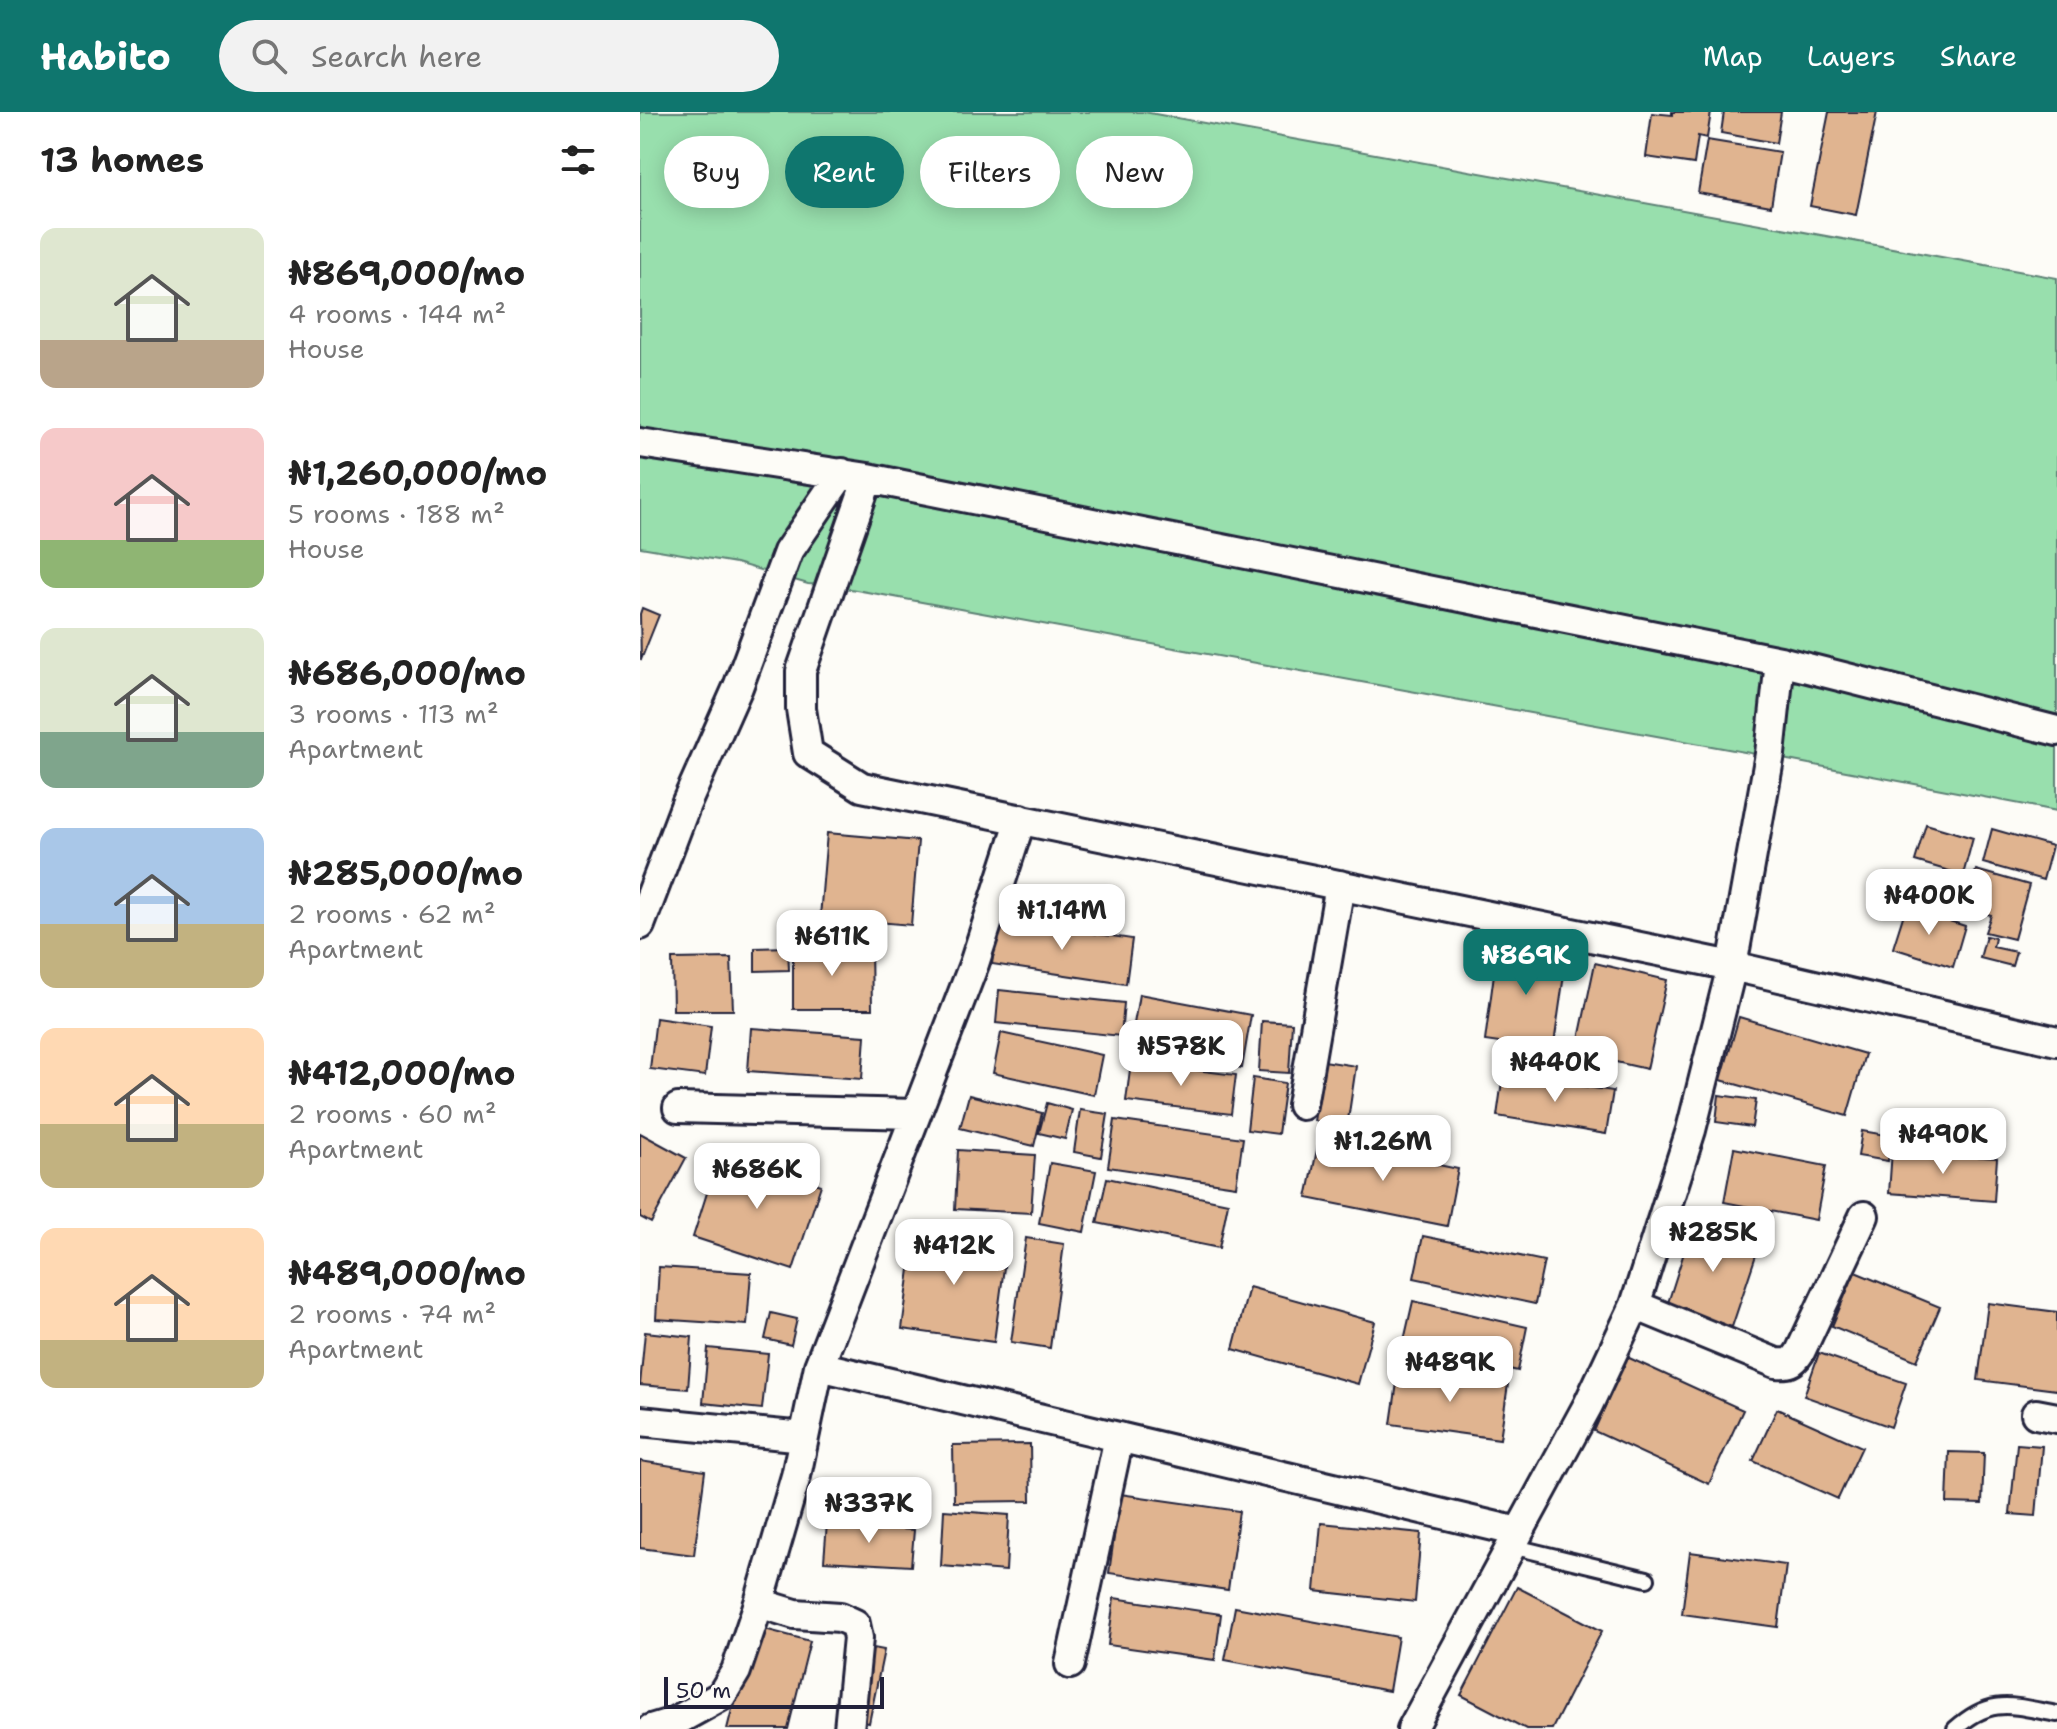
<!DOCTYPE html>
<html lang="en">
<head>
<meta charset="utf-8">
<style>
  :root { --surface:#fff; --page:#f2f2f2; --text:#222; --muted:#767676; --accent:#0f766e }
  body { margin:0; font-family:"Shantell Sans",sans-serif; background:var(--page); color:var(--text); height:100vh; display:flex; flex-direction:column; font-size:30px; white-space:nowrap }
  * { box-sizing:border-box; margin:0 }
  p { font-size:26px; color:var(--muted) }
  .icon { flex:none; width:44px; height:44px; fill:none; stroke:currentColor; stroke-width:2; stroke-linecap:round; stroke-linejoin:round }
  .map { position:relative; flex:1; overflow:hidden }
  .panel { display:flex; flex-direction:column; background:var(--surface); width:640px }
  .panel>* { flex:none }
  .top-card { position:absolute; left:24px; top:24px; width:760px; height:72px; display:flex; gap:16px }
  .scale { position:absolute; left:24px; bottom:20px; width:220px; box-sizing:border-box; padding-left:8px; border:4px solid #22223b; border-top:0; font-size:22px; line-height:28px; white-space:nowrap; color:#22223b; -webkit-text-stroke:6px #fdfcf7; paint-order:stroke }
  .price { position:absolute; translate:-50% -68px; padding:0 18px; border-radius:16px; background:#fff; color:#222; font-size:26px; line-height:52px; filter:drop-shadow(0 2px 4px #0008) }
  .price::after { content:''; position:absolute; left:50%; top:48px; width:24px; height:18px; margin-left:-12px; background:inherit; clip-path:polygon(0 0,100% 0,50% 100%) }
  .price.on { background:var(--accent); color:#fff }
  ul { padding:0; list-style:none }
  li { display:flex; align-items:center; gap:24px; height:200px; padding:0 40px }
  li span { display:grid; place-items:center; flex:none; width:224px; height:160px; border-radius:16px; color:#555 }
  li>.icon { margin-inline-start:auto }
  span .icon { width:96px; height:96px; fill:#fffc; stroke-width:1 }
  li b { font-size:34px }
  h2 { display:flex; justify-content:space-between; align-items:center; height:96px; padding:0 40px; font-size:34px }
  .tag { padding:0 28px; border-radius:36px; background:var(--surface); box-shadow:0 4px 20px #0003; font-size:28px; line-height:72px }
  .tag.on { background:var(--accent); color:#fff }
  header { display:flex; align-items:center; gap:48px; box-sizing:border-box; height:112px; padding:0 40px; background:var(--accent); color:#fff }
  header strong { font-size:38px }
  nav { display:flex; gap:44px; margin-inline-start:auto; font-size:28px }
  .search { width:560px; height:72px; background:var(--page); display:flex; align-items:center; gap:20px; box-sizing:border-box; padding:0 28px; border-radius:44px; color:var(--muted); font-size:30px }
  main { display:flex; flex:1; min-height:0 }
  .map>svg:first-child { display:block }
</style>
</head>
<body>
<header>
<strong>Habito</strong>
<div class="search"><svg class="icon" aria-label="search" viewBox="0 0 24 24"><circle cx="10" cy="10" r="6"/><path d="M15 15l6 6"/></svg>Search here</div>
<nav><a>Map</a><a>Layers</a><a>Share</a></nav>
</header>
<main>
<section class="panel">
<h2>13 homes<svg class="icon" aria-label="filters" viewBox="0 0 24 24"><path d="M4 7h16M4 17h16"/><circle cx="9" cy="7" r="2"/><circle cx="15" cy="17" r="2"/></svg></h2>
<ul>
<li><span style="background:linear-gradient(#dfe7d0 70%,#b9a48a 0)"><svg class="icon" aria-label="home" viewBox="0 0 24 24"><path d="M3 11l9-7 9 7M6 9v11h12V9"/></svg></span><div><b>₦869,000/mo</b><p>4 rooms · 144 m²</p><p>House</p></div></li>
<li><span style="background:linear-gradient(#f6c9c9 70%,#8fb573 0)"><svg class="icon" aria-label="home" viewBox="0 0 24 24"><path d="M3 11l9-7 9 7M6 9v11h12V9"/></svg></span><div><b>₦1,260,000/mo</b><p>5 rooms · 188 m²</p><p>House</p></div></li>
<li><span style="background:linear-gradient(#dfe7d0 65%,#7fa58c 0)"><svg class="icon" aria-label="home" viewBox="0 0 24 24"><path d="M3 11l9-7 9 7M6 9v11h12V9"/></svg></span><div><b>₦686,000/mo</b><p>3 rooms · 113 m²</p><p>Apartment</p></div></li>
<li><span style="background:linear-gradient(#a9c7e8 60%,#c2b280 0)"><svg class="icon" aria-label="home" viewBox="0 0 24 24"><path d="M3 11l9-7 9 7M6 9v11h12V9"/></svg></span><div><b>₦285,000/mo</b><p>2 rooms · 62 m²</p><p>Apartment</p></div></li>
<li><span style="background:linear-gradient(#ffd9b3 60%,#c2b280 0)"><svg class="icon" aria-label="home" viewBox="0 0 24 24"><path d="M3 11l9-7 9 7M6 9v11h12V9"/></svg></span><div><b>₦412,000/mo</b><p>2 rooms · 60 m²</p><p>Apartment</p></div></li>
<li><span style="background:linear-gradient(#ffd9b3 70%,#c2b280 0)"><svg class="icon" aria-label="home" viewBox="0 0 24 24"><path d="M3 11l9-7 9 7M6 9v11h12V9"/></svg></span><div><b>₦489,000/mo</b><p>2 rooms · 74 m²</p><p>Apartment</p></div></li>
</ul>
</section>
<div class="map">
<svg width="1417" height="1617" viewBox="0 0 1417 1617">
  <rect width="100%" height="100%" fill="#fdfcf7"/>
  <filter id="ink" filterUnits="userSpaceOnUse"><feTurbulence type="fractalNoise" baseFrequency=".0125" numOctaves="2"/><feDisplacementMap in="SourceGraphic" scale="16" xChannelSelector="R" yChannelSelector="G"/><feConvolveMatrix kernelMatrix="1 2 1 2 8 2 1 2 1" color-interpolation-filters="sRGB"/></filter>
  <g filter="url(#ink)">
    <path fill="#98dfad" stroke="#5d8074" stroke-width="2" d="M0,0H504L1417,166V699L1132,645L194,474L168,472L96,451L0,435Z"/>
    <path fill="#e0b490" stroke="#22223b" stroke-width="2" d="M1032,0H1071L1067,26L1058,24L1054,52L1006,45L1012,1L1032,3Z
      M1084,0H1141L1136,31L1081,21Z
      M1189,0H1237L1216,103L1170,94Z
      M1067,28L1140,40L1131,94L1058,81Z
      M2,496L19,503L1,548L0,502Z
      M1286,712L1333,726L1323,763L1275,749Z
      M1352,717L1412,734L1403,768L1343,751Z
      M187,721L278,729L271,813L180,805Z
      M1336,758L1389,773L1374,827L1345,820L1351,803L1325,796Z
      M1266,795L1325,814L1313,855L1253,836Z
      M358,807L492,827L486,872L352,852Z
      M1346,824L1355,826L1353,835L1376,840L1372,854L1340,846Z
      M858,832L927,842L913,939L845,929Z
      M148,835L149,858L115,859V836Z
      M231,835L232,897H153V836Z
      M91,846L93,898H33L32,847Z
      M955,851L1027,868L1007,957L936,941Z
      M359,878L484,891L481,924L356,911Z
      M499,882L611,903L602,956L490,936Z
      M1099,905L1225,942L1207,1004L1081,968Z
      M16,906L71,914L65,964L10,957Z
      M622,909L652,911L649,961L619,959Z
      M111,916L225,924L222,967L108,959Z
      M361,921L462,943L454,983L353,961Z
      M684,949L716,954L707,1015L674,1009Z
      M491,950L596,963L591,1002L486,989Z
      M863,962L973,979L966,1022L857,1004Z
      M613,966L645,971L638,1022L607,1018Z
      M329,983L402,1001L394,1034L320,1016Z
      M1079,983L1116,988L1112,1015L1076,1010Z
      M407,991L432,998L425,1027L399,1021Z
      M440,998L468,1002L461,1045L434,1040Z
      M475,1008L603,1026L596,1074L468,1055Z
      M1222,1019L1252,1024L1248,1049L1218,1044Z
      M0,1021L46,1046L11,1111L0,1105Z
      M679,1028L818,1057L807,1114L667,1086Z
      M1094,1036L1186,1054L1176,1108L1084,1090Z
      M318,1038L395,1043L391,1101L315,1097Z
      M1252,1038L1357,1046L1354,1089L1249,1081Z
      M80,1040L181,1073L153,1158L53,1125Z
      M410,1051L456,1059L444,1120L399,1111Z
      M467,1066L588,1091L579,1136L457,1111Z
      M1054,1109L1120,1131L1092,1215L1027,1194Z
      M275,1120L367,1133L354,1230L262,1217Z
      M783,1124L904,1149L895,1192L774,1166Z
      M386,1126L424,1132L410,1236L371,1230Z
      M19,1155L111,1161L107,1213L16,1207Z
      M1215,1160L1300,1195L1277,1249L1192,1214Z
      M609,1175L735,1210L718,1272L593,1237Z
      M773,1189L887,1215L878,1259L763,1233Z
      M1348,1191L1417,1200V1278L1338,1268Z
      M131,1201L157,1207L151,1233L125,1227Z
      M5,1220L52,1225L48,1277L0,1273Z
      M68,1236L128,1242L122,1297L63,1291Z
      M1179,1241L1266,1271L1251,1315L1164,1284Z
      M987,1245L1103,1298L1069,1372L954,1319Z
      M759,1257L868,1272L860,1327L751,1312Z
      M1137,1297L1222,1335L1198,1387L1113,1349Z
      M390,1332L391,1389L314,1390L313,1333Z
      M1377,1332L1402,1334L1396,1404L1370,1402Z
      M1309,1340L1344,1341L1342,1392L1307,1391Z
      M0,1349L65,1359L54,1443L0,1436Z
      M480,1382L599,1399L588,1478L469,1461Z
      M208,1387L234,1388V1409L208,1408Z
      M304,1398L369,1403L366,1459L301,1454Z
      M187,1411L274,1418L271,1454L184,1449Z
      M681,1411L781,1421L775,1490L675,1479Z
      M1050,1440L1146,1453L1138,1515L1042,1502Z
      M877,1475L962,1519L912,1617H886L821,1583Z
      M474,1486L581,1502L575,1548L468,1533Z
      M595,1495L758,1525L749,1579L585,1548Z
      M113,1514L170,1529L148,1617H87Z
      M228,1535L244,1538L229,1611L213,1608Z"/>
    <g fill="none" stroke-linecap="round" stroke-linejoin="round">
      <g stroke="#22223b" stroke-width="20">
        <path id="service" d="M871,1434L1007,1467
          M1315,1617C1352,1584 1372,1594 1417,1602"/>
      </g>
      <g stroke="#22223b" stroke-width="34">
        <path id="minor" d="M0,331L228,366L1140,549L1417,619
          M228,366L161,559V597L168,641L222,675L1092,854L1417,929
          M0,813L46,692L98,575L148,440L202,361
          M662,993L700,773
          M38,996L276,1002
          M995,1193L1136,1251C1149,1252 1153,1251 1160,1240L1224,1104
          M179,1254L879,1420
          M1396,1302L1417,1306
          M0,1309L164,1325
          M430,1552L479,1325
          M11,1617L34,1610L81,1584L96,1559L119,1491
          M209,1617L218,1526L215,1512L200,1505L155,1502L119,1491L156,1364L179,1254L334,852L381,707
          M772,1617L948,1293L995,1193L1051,1018L1092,854L1130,642L1140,549"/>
      </g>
      <use href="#service" stroke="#fdfcf7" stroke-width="14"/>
      <use href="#minor" stroke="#fdfcf7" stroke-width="28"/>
    </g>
  </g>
</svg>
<div class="scale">50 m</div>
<b class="price" style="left:1289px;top:825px">₦400K</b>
<b class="price" style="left:422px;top:840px">₦1.14M</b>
<b class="price" style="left:192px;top:866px">₦611K</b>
<b class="price on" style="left:886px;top:885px">₦869K</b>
<b class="price" style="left:541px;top:976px">₦578K</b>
<b class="price" style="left:915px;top:992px">₦440K</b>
<b class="price" style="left:1303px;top:1064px">₦490K</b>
<b class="price" style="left:743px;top:1071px">₦1.26M</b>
<b class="price" style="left:117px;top:1099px">₦686K</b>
<b class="price" style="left:1073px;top:1162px">₦285K</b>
<b class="price" style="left:314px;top:1175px">₦412K</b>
<b class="price" style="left:810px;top:1292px">₦489K</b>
<b class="price" style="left:229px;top:1433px">₦337K</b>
<div class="top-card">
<a class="tag">Buy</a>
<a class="tag on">Rent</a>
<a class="tag">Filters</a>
<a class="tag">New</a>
</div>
</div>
</main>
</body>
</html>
